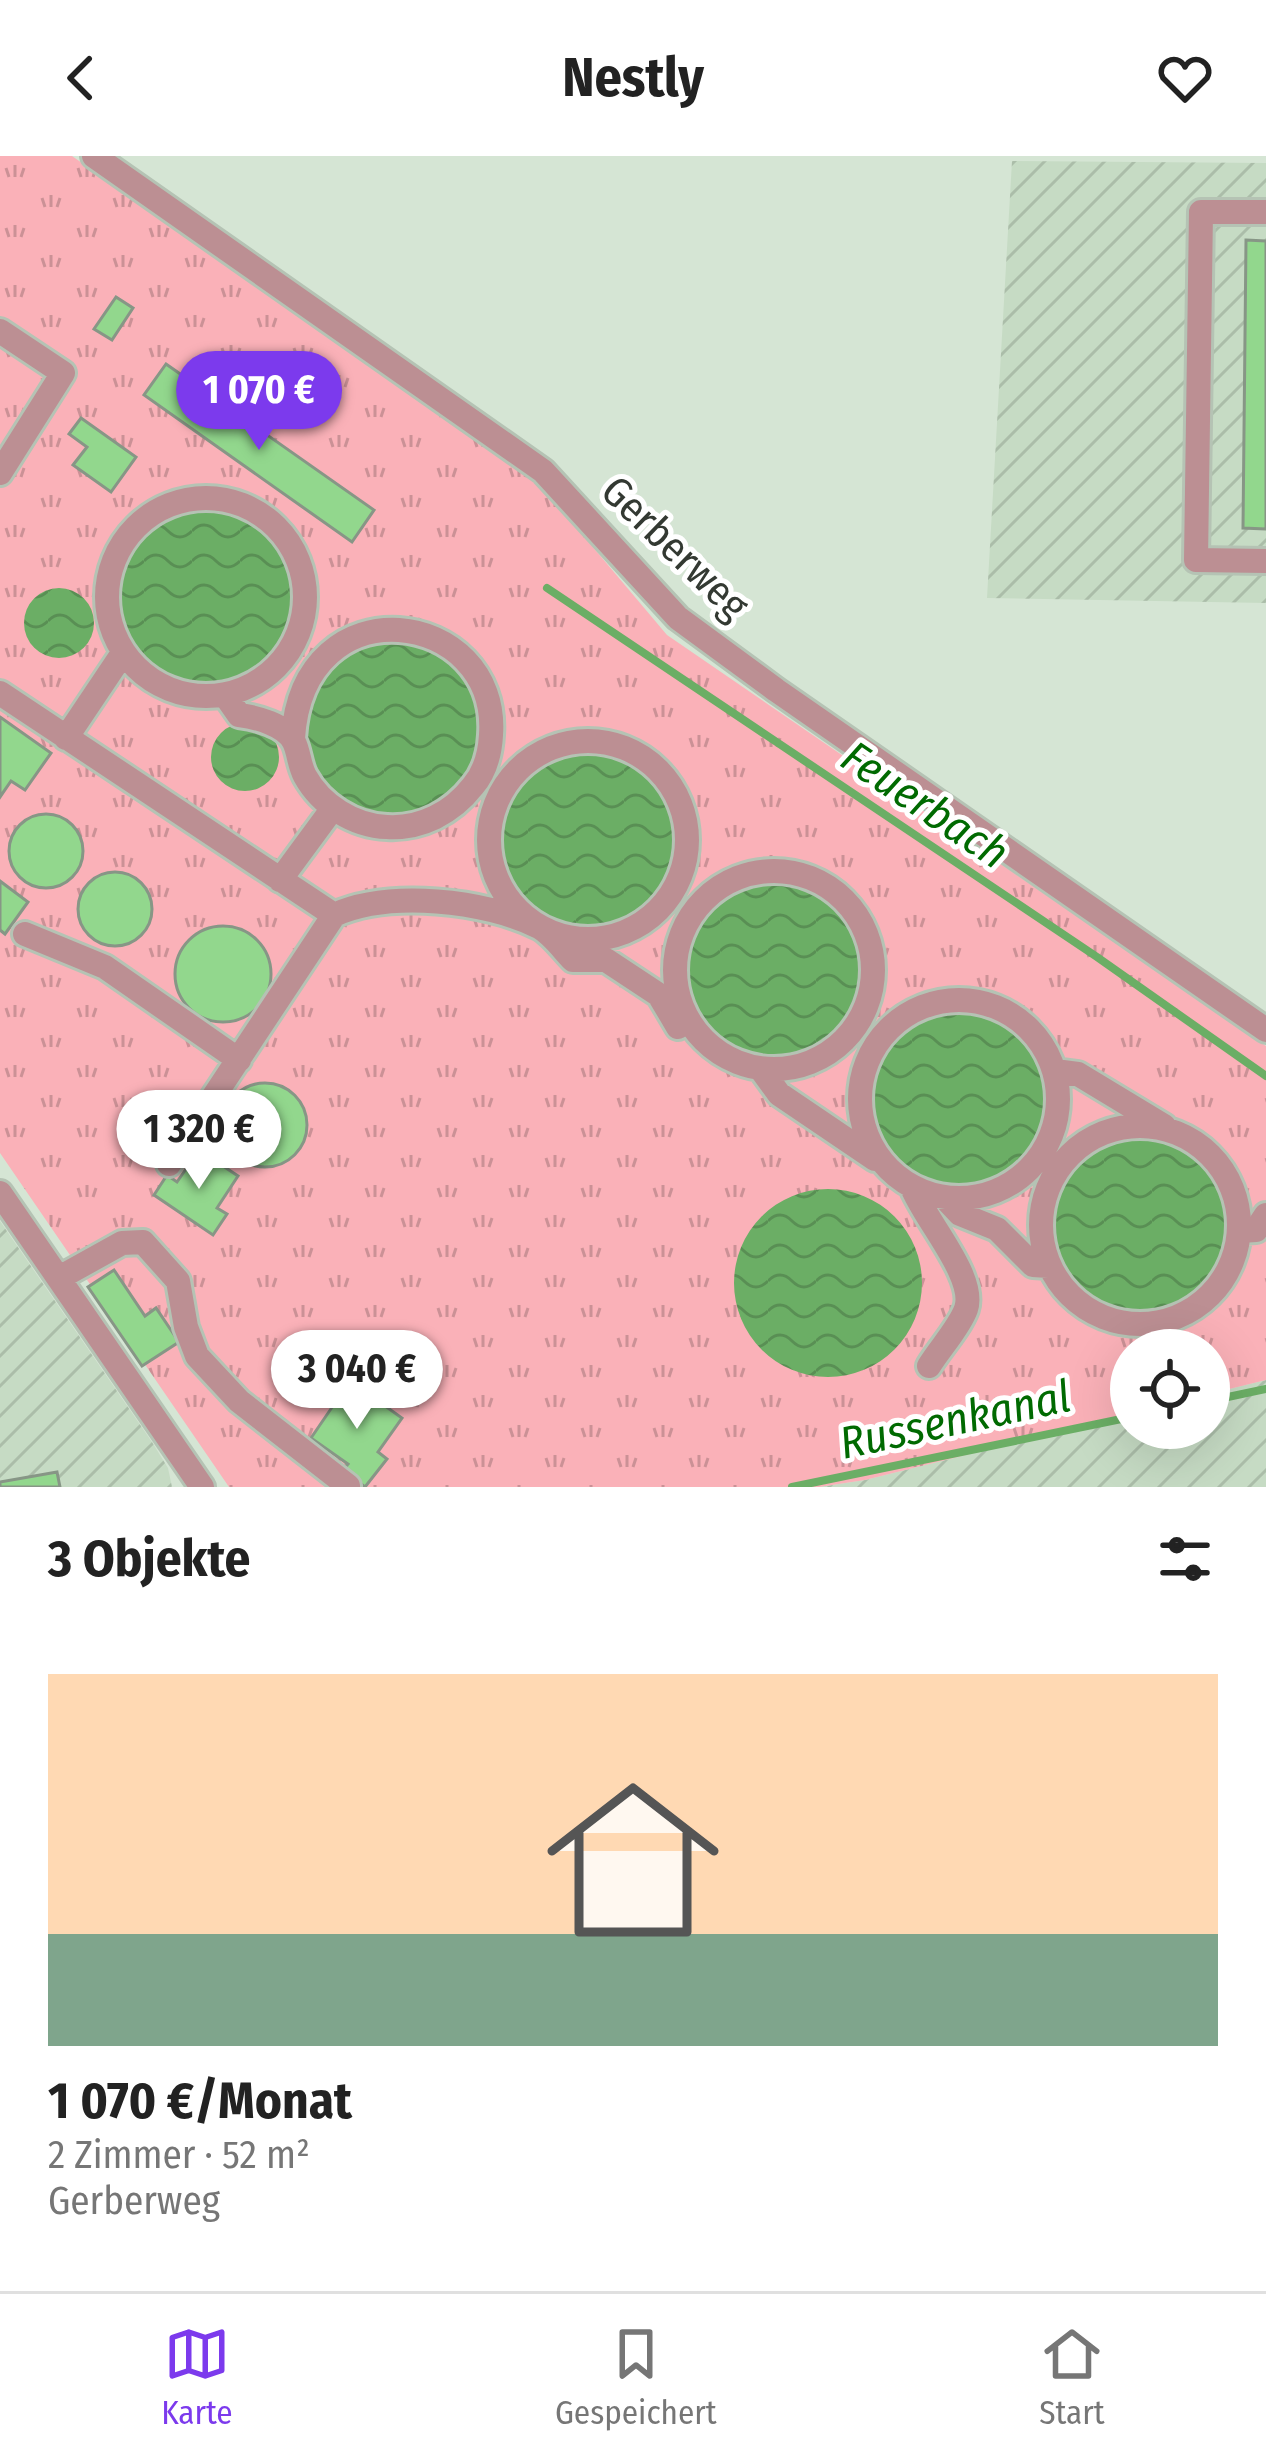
<!DOCTYPE html>
<html lang="de">
<head>
<meta charset="utf-8">
<style>
  :root { --surface:#fff; --page:#f2f2f2; --text:#222; --muted:#767676; --line:#e0e0e0; --accent:#7c3aed }
  body { margin:0; font-family:"Fira Sans Condensed",sans-serif; background:var(--page); color:var(--text); height:100vh; display:flex; flex-direction:column; font-size:45px; white-space:nowrap }
  * { box-sizing:border-box; margin:0 }
  p { font-size:39px; color:var(--muted) }
  .icon { flex:none; width:66px; height:66px; fill:none; stroke:currentColor; stroke-width:2; stroke-linecap:round; stroke-linejoin:round }
  .map { position:relative; height:1331px; overflow:hidden }
  .drawer { display:flex; flex-direction:column; background:var(--surface); flex:1 }
  .drawer>* { flex:none }
  .controls { position:absolute; left:1110px; top:1173px; display:grid; gap:24px }
  .controls a { display:grid; place-items:center; width:120px; height:120px; border-radius:50%; background:var(--surface); box-shadow:0 12px 48px #0002; font-size:60px }
  .price { position:absolute; translate:-50% -102px; padding:0 27px; border-radius:42px; background:#fff; color:#222; font-size:39px; line-height:78px; filter:drop-shadow(0 3px 6px #0008) }
  .price::after { content:''; position:absolute; left:50%; top:72px; width:36px; height:27px; margin-left:-18px; background:inherit; clip-path:polygon(0 0,100% 0,50% 100%) }
  .price.current { background:var(--accent); color:#fff }
  ul { padding:0; list-style:none }
  li { display:grid; align-content:center; gap:24px; height:636px; padding:0 48px }
  li span { display:grid; place-items:center; height:372px; border-radius:0px; color:#555 }
  li>.icon { margin-inline-start:auto }
  span .icon { width:216px; height:216px; fill:#fffc; stroke-width:1 }
  li b { font-size:51px }
  h2 { display:flex; justify-content:space-between; align-items:center; height:144px; padding:0 48px; font-size:51px }
  header { display:flex; justify-content:space-between; align-items:center; height:156px; padding:0 48px; background:var(--surface); font-size:54px; font-weight:700 }
  .dock { display:flex; justify-content:space-around; align-items:center; height:168px; border-top:3px solid var(--line); background:var(--surface); font-size:33px; color:var(--muted) }
  .dock a { display:grid; justify-items:center; gap:6px }
  .dock .current { color:var(--accent) }
  .map>svg:first-child { display:block }
</style>
</head>
<body>
<header><svg class="icon" aria-label="back" viewBox="0 0 24 24"><path d="M15 5l-7 7 7 7"/></svg>Nestly<svg class="icon" aria-label="heart" viewBox="0 0 24 24"><path d="M12 20l-8-8c-3-5 5-10 8-4 3-6 11-1 8 4z"/></svg></header>
<div class="map">
<svg width="1266" height="1331" viewBox="0 0 1266 1331">
  <defs>
    <pattern id="industrial-furrows" width="10" height="10" patternUnits="userSpaceOnUse" patternTransform="scale(3)"><rect width="10" height="10" fill="#c6dbc4"/><path d="M-1 1l2-2M0 10L10 0M9 11l2-2" fill="none" stroke="#abbda9"/></pattern>
    <pattern id="grass-tufts" width="24" height="20" patternUnits="userSpaceOnUse" patternTransform="scale(3)"><rect width="24" height="20" fill="#fab1b8"/><path d="M3 7l-1-3M5 7V3M7 7l1-3M15 17l-1-3M17 17v-4M19 17l1-3" fill="none" stroke="#cb9196"/></pattern>
    <pattern id="water-waves" width="16" height="10" patternUnits="userSpaceOnUse" patternTransform="scale(3)"><rect width="16" height="10" fill="#6bae65"/><path d="M0 5q4-4 8 0t8 0" fill="none" stroke="#598f54"/></pattern>
  </defs>
  <rect width="100%" height="100%" fill="#d5e5d4"/>
  <path fill="url(#industrial-furrows)" d="M1012,5L1266,7V447L987,442Z
    M0,1065L152,1286L168,1312L172,1331H0Z
    M1266,1224V1331H819L865,1324L1131,1258V1272H1209V1238Z"/>
  <path fill="url(#grass-tufts)" d="M0,0H72L538,326L667,479L1266,890V1224L1209,1238V1194H1131V1258L865,1324L819,1331H229L0,997Z"/>
  <path fill="url(#water-waves)" d="M112 442a94 94 0 1 1 188 0a94 94 0 1 1-188 0Z
    M24 467a35 35 0 1 1 70 0a35 35 0 1 1-70 0Z
    M391,477L451,498L484,554L474,617L453,642L393,666L337,649L302,602L314,517Z
    M211 601a34 34 0 1 1 68 0a34 34 0 1 1-68 0Z
    M492 684a94 94 0 1 1 188 0a94 94 0 1 1-188 0Z
    M677 813a94 94 0 1 1 188 0a94 94 0 1 1-188 0Z
    M864 940a93 93 0 1 1 186 0a93 93 0 1 1-186 0Z
    M1048 1069a94 94 0 1 1 188 0a94 94 0 1 1-188 0Z
    M734 1127a94 94 0 1 1 188 0a94 94 0 1 1-188 0Z"/>
  <g fill="none" stroke-linecap="round" stroke-linejoin="round">
    <path stroke="#6bae65" stroke-width="8" d="M547,432L1097,801L1266,920
      M1209,1245L1266,1233
      M792,1331L1131,1261"/>
  </g>
  <path fill="#92d78d" stroke="#879686" stroke-width="3" d="M1246,84L1266,85V373L1243,372Z
    M116,141L133,152L112,184L94,173Z
    M166,208L374,354L352,386L144,239Z
    M81,262L136,301L111,336L73,309L87,291L69,278Z
    M0,561L51,597L25,634L11,625L0,641Z
    M9 695a37 37 0 1 1 74 0a37 37 0 1 1-74 0Z
    M78 753a37 37 0 1 1 74 0a37 37 0 1 1-74 0Z
    M0,725L28,746L5,778L0,774Z
    M175 818a48 48 0 1 1 96 0a48 48 0 1 1-96 0Z
    M223 969a42 42 0 1 1 84 0a42 42 0 1 1-84 0Z
    M199,994L238,1020L217,1052L227,1058L213,1079L154,1039L167,1019L177,1026Z
    M114,1114L145,1160L156,1152L179,1186L142,1210L88,1131Z
    M350,1225L402,1262L378,1296L387,1303L365,1331L343,1314L348,1308L311,1282Z
    M57,1316L60,1331H0V1326Z"/>
  <g fill="none" stroke-linecap="round" stroke-linejoin="round">
    <g stroke="#b5c3b4" stroke-width="30">
      <path id="minor" d="M94,0L543,315L678,462L776,534L1266,874
        M1266,56H1201L1196,404L1266,405
        M0,175L63,217L0,317
        M107 441a99 99 0 1 1 198 0a99 99 0 1 1-198 0Z
        M0,537L334,759L169,1008
        M225,539L239,559C256,561 286,569 294,586C299,596 299,609 305,620C321,649 354,670 387,671C421,673 452,657 473,630C485,616 490,597 491,579C500,453 303,424 293,582
        M66,582L123,497
        M489 684a99 99 0 1 1 198 0a99 99 0 1 1-198 0Z
        M675 814a99 99 0 1 1 198 0a99 99 0 1 1-198 0Z
        M280,724L333,652
        M334,759C389,734 485,744 539,771C552,778 563,794 573,804H606L659,839L678,871
        M25,778L105,811L239,904
        M860 943a99 99 0 1 1 198 0a99 99 0 1 1-198 0Z
        M760,912L779,938L875,1003
        M1055,915L1078,918L1164,970
        M1041 1069a99 99 0 1 1 198 0a99 99 0 1 1-198 0Z
        M912,1031C924,1063 977,1121 966,1153C959,1172 940,1192 929,1210
        M0,1037L202,1331
        M944,1041L960,1058L997,1073L1033,1109L1049,1110
        M1240,1075L1256,1074L1266,1059
        M59,1122L122,1087L143,1086L178,1125L186,1171L197,1200L239,1245L348,1330"/>
    </g>
    <use href="#minor" stroke="#bc8f93" stroke-width="24"/>
  </g>
  <g text-anchor="middle" dominant-baseline="central" stroke-width="10" stroke-linejoin="round" paint-order="stroke">
    <g font-size="42" fill="#333932" stroke="#fff">
      <text transform="translate(675 392) rotate(44)">Gerberweg</text>
    </g>
    <g font-size="45" font-style="italic" fill="#006a01" stroke="#fff">
      <text transform="translate(925 649) rotate(34)">Feuerbach</text>
      <text transform="translate(955 1264) rotate(-12)">Russenkanal</text>
    </g>
  </g>
</svg>
<div class="controls">
<a><svg class="icon" aria-label="locate" viewBox="0 0 24 24"><circle cx="12" cy="12" r="6"/><path d="M12 2v4M12 18v4M2 12h4M18 12h4"/></svg></a>
</div>
<b class="price current" style="left:259px;top:297px">1 070 €</b>
<b class="price" style="left:199px;top:1036px">1 320 €</b>
<b class="price" style="left:357px;top:1276px">3 040 €</b>
</div>
<section class="drawer">
<h2>3 Objekte<svg class="icon" aria-label="filters" viewBox="0 0 24 24"><path d="M4 7h16M4 17h16"/><circle cx="9" cy="7" r="2"/><circle cx="15" cy="17" r="2"/></svg></h2>
<ul>
<li><span style="background:linear-gradient(#ffd9b3 70%,#7fa58c 0)"><svg class="icon" aria-label="home" viewBox="0 0 24 24"><path d="M3 11l9-7 9 7M6 9v11h12V9"/></svg></span><div><b>1 070 €/Monat</b><p>2 Zimmer · 52 m²</p><p>Gerberweg</p></div></li>
</ul>
</section>
<nav class="dock">
<a class="current"><svg class="icon" aria-label="map" viewBox="0 0 24 24"><path d="M3 6l6-2 6 2 6-2v14l-6 2-6-2-6 2zM9 4v14M15 6v14"/></svg>Karte</a>
<a><svg class="icon" aria-label="saved" viewBox="0 0 24 24"><path d="M7 4h10v16l-5-4-5 4z"/></svg>Gespeichert</a>
<a><svg class="icon" aria-label="home" viewBox="0 0 24 24"><path d="M3 11l9-7 9 7M6 9v11h12V9"/></svg>Start</a>
</nav>
</body>
</html>
